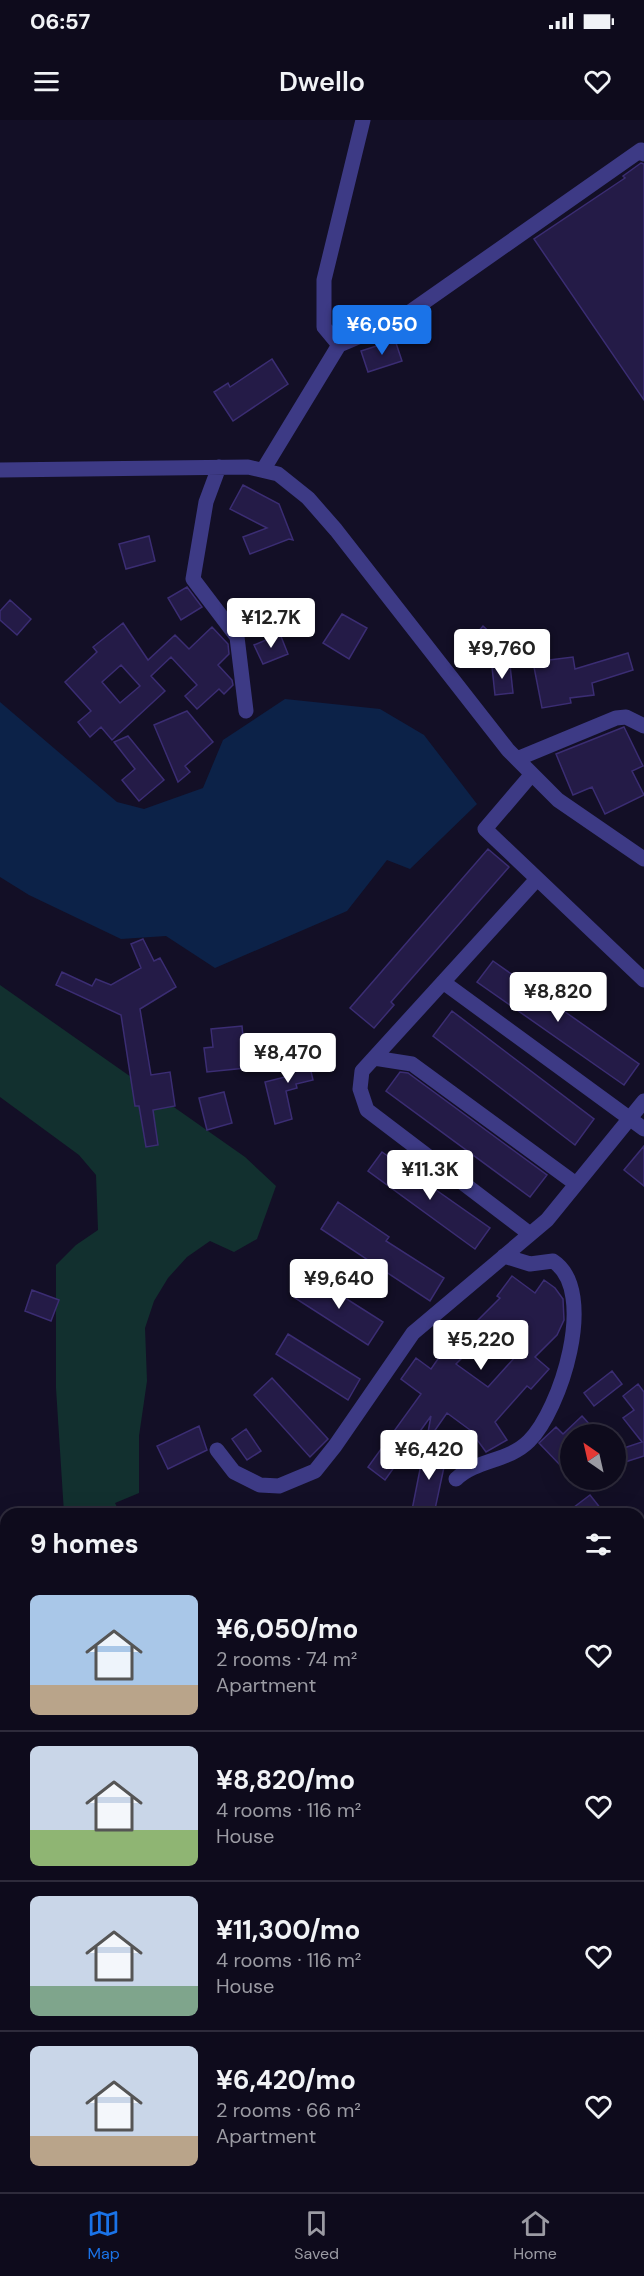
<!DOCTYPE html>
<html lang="en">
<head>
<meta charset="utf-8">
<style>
  :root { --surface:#0e0b1c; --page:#171425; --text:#f1f3f6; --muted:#9b9ba3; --line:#2e2b3b; --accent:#1a73e8 }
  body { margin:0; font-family:"DM Sans",sans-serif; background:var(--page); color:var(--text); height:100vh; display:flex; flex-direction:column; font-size:22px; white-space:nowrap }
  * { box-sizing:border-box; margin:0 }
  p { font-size:20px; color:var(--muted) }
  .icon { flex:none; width:33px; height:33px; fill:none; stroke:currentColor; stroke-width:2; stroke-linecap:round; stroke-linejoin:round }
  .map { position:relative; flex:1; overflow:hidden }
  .drawer { position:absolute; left:0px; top:1388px; width:645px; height:686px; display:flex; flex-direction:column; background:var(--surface); border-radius:18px 18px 0 0; box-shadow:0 6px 24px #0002,0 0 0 2px var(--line) }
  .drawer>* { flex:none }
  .needle { width:39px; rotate:326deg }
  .buttons { position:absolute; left:560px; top:1304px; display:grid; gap:12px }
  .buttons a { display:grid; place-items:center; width:66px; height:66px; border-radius:50%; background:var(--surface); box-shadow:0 6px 24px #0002,0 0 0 2px var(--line); font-size:30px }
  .price { position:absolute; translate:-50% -51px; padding:0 14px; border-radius:6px; background:#fff; color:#222; font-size:20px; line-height:39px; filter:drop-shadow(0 2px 3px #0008) }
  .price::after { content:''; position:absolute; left:50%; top:36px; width:18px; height:14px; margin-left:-9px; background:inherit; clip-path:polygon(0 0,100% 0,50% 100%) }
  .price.on { background:var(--accent); color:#fff }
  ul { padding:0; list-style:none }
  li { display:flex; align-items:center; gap:18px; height:150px; padding:0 30px }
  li+li { border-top:2px solid var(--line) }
  li span { display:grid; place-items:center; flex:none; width:168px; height:120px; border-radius:9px; color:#555 }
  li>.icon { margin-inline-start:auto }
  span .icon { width:72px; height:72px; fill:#fffc; stroke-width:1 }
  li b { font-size:26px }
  h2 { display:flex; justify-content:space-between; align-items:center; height:72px; padding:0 30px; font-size:26px }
  .status { display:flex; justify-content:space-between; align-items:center; height:42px; padding:0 30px; background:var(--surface); direction:ltr }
  .status svg { height:16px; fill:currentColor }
  header { display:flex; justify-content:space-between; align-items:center; height:78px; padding:0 30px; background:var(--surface); font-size:27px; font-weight:600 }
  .tab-bar { display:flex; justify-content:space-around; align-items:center; height:84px; border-top:2px solid var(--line); background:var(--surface); font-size:16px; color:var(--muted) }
  .tab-bar a { display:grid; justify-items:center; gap:3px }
  .tab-bar .on { color:var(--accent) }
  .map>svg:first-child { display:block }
</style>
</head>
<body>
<div class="status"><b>06:57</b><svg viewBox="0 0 49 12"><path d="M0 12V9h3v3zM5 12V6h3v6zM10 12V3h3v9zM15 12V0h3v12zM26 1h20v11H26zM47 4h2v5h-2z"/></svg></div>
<header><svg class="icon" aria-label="menu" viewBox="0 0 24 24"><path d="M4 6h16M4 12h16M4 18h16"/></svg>Dwello<svg class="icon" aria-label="heart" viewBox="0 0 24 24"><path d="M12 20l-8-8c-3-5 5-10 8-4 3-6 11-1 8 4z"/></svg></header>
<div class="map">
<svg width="644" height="2072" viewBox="0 0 644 2072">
  <rect width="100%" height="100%" fill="#130f26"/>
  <path fill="#12302f" d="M0,865L245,1037L276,1066L257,1119L234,1132L210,1121L187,1137L168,1158L154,1181L145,1208L147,1261L139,1316V1373L115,1383L120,1393H64L56,1268V1145L76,1125L98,1110L96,1055L79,1035L0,977Z"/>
  <path fill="#0c2248" d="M285,579L380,589L424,615L477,684L410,749L387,740L347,791L215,848L166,816L121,819L29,775L0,757V582L117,682L144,689L203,668L223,620Z"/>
  <path fill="#241b47" stroke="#3b2d73" stroke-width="1.5" fill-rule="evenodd" d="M641,43L644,44V280L534,119L625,58L623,56Z
    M395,220L402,241L368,252L361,231Z
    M272,239L288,264L233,301L214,272L228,263L230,267Z
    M243,365L279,384L293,420L289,419L250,434L243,417L267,408L230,389Z
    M149,416L155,441L126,449L119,424Z
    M187,467L202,487L181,500L168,478Z
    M10,480L31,499L17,515L0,500V491Z
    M342,494L367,508L349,539L323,523Z
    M123,503L148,540L175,515L189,529L212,507L228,524L229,534L218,545L232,560L233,565L224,574L219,569L197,589L185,576L197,565L171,537L151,556L165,571L112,620L101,607L90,617L78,602L91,591L65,562L97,532L93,527ZM121,545L140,566L120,583L102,562Z
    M483,506L504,525L486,546L464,528Z
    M280,514L288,534L263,544L254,525Z
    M628,533L633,550L592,563L594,575L570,578L571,583L542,588L533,542L573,537L575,549Z
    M510,545L513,573L495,575L492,547Z
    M187,591L213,622L185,646L190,652L178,662L154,605Z
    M624,607L643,646L632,651L644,675L605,694L592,667L573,675L556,634Z
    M128,616L164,660L139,681L122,660L135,649L114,622Z
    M488,729L509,747L391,882L394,885L374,908L350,888Z
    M143,819L154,841L160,838L176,867L140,889L151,955L170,952L175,986L153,990L158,1025L146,1027L139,986H135L121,895L56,865L62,852L92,866L96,859L111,865L141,848L131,824Z
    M493,841L639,944L624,965L477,862Z
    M452,891L594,999L575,1025L433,916Z
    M242,906L246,948L207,952L204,928L213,927L211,909Z
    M306,930L313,960L296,964L297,968L286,971L292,999L275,1004L265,962L285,957L281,936Z
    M400,952L408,953L547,1055L530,1077L386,971Z
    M224,972L232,1003L207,1010L199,978Z
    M644,1026V1066L624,1050Z
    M382,1032L490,1108L475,1129L368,1051Z
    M338,1082L389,1117L386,1121L444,1158L430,1181L321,1109Z
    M309,1155L383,1202L368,1225L295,1178Z
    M512,1156L535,1173L544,1160L555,1168L563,1179L564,1200L557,1215L535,1237L549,1249L531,1269L527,1266L495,1302L507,1320L486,1332L470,1310L447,1293L426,1323L431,1296L385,1360L368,1347L421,1274L401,1259L416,1238L431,1249L447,1226L450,1228L500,1178L497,1176ZM491,1209L517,1235L488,1267L456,1244Z
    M32,1170L59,1180L51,1201L25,1191Z
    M288,1214L360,1259L348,1280L276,1234Z
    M612,1251L622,1264L594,1286L584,1273Z
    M272,1258L328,1319L310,1337L254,1275Z
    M638,1264L644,1272V1336L622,1343L618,1330L642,1322L623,1298L634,1290L623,1276Z
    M582,1296L592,1307L584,1314H570V1338L561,1346L539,1323L556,1307L563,1314Z
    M199,1306L207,1330L168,1349L157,1326Z
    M246,1309L261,1331L247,1340L232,1319Z
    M424,1329L447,1333L434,1394L412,1390Z
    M590,1375L605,1394H565Z"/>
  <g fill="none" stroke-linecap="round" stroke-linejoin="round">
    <path stroke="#3d3a85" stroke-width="15" d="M339,225L324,207V160L363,0
      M219,347L206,382L193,459L237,517L246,591
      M0,350L248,347L278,354L308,378L336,410L508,630L558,680L644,739
      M263,350L339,225L400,199L641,30L644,34
      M517,639L616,598L626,597L644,606
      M532,654L485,709L644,860
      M443,862L644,1009
      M374,938L412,944L576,1064
      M530,1114L367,990L360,969L362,951L537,759
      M217,1330L234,1352L260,1365L279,1366L315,1351L335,1326L413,1213L547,1100L644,981
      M456,1359C477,1339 508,1342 529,1321C560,1291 599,1171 553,1141L530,1144L504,1136"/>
    <path stroke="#c25bff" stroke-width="15" d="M639,1555L644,1551
      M639,1598L644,1593
      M134,2072L139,2067
      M199,2072L203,2067"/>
    <g stroke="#00e5ff" stroke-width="7">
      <path id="rail" d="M639,1423L644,1419
        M639,1437L644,1433
        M0,1938L6,1932
        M0,1954L6,1948"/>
    </g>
    <use href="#rail" stroke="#130f26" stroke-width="4.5" stroke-dasharray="14" stroke-linecap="butt"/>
  </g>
</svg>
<div class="buttons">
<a><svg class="needle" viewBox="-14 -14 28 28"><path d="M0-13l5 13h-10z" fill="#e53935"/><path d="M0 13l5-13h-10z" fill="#9b9ba3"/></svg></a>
</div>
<b class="price on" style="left:382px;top:236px">¥6,050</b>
<b class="price" style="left:271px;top:529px">¥12.7K</b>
<b class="price" style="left:502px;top:560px">¥9,760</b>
<b class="price" style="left:558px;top:903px">¥8,820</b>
<b class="price" style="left:288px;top:964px">¥8,470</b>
<b class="price" style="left:430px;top:1081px">¥11.3K</b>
<b class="price" style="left:339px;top:1190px">¥9,640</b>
<b class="price" style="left:481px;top:1251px">¥5,220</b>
<b class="price" style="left:429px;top:1361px">¥6,420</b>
<section class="drawer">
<h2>9 homes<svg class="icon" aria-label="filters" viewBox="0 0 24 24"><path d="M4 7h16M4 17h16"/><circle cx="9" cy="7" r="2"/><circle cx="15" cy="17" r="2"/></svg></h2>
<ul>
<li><span style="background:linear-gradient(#a9c7e8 75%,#b9a48a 0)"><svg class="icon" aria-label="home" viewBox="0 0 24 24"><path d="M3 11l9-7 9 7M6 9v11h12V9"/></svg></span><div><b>¥6,050/mo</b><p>2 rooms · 74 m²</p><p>Apartment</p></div><svg class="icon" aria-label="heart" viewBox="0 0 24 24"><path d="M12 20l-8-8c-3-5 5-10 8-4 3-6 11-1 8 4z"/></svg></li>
<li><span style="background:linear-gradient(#c9d6e8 70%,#8fb573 0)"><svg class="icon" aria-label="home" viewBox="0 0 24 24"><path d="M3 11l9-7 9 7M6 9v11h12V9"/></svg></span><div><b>¥8,820/mo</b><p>4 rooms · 116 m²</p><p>House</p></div><svg class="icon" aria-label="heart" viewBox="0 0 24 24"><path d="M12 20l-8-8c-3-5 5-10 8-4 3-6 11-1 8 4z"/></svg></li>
<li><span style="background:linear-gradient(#c9d6e8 75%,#7fa58c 0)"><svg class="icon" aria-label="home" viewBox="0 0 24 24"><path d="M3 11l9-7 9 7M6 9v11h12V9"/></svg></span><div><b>¥11,300/mo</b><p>4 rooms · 116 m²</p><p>House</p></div><svg class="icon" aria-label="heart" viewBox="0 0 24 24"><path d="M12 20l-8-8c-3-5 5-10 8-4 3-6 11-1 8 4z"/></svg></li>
<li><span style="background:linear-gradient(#c9d6e8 75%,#b9a48a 0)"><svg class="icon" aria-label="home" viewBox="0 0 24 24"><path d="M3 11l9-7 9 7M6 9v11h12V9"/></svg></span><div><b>¥6,420/mo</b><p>2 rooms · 66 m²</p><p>Apartment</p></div><svg class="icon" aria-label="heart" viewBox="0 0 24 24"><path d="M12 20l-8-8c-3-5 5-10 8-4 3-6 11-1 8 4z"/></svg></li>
</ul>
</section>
</div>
<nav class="tab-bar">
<a class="on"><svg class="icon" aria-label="map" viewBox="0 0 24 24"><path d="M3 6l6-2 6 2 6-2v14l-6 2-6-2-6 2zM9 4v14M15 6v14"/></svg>Map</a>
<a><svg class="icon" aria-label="saved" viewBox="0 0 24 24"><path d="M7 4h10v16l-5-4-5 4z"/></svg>Saved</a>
<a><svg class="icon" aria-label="home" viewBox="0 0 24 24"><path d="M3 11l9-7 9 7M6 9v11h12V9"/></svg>Home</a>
</nav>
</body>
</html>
